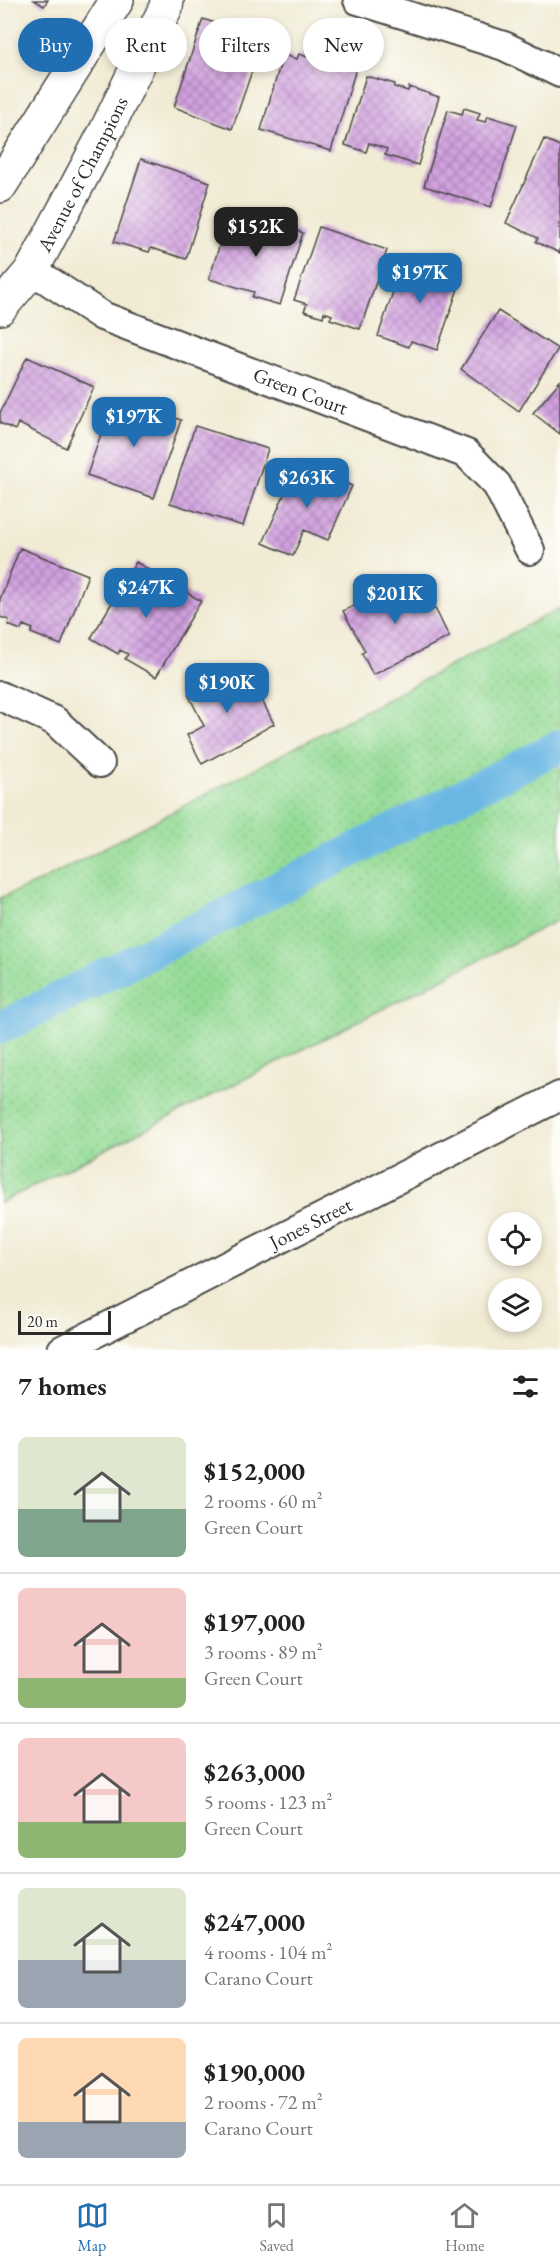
<!DOCTYPE html>
<html lang="en">
<head>
<meta charset="utf-8">
<style>
  :root { --surface:#fff; --page:#f6f6f6; --text:#222; --muted:#767676; --line:#e0e0e0; --accent:#1f6fb2 }
  body { margin:0; font-family:"EB Garamond",serif; background:var(--page); color:var(--text); height:100vh; display:flex; flex-direction:column; font-size:22px; white-space:nowrap }
  * { box-sizing:border-box; margin:0 }
  p { font-size:20px; color:var(--muted) }
  .icon { flex:none; width:33px; height:33px; fill:none; stroke:currentColor; stroke-width:2; stroke-linecap:round; stroke-linejoin:round }
  .map { position:relative; height:1350px; overflow:hidden }
  .sheet { display:flex; flex-direction:column; background:var(--surface); flex:1 }
  .sheet>* { flex:none }
  .guide { position:absolute; left:18px; top:18px; width:525px; height:54px; display:flex; gap:12px }
  .buttons { position:absolute; left:488px; top:1212px; display:grid; gap:12px }
  .buttons a { display:grid; place-items:center; width:54px; height:54px; border-radius:50%; background:var(--surface); box-shadow:0 3px 9px #0003; font-size:30px }
  .scale { position:absolute; left:18px; bottom:15px; width:93px; box-sizing:border-box; padding-left:6px; border:3px solid #2b2b2b; border-top:0; font-size:16px; line-height:21px; white-space:nowrap; color:#2b2b2b; -webkit-text-stroke:4px #fdfcf7; paint-order:stroke }
  .price { position:absolute; translate:-50% -51px; padding:0 14px; border-radius:12px; background:var(--accent); color:#fff; font-size:20px; line-height:39px; filter:drop-shadow(0 2px 3px #0008) }
  .price::after { content:''; position:absolute; left:50%; top:36px; width:18px; height:14px; margin-left:-9px; background:inherit; clip-path:polygon(0 0,100% 0,50% 100%) }
  .price.active { background:#222; color:#fff }
  ul { padding:0; list-style:none }
  li { display:flex; align-items:center; gap:18px; height:150px; padding:0 18px }
  li+li { border-top:2px solid var(--line) }
  li span { display:grid; place-items:center; flex:none; width:168px; height:120px; border-radius:9px; color:#555 }
  li>.icon { margin-inline-start:auto }
  span .icon { width:72px; height:72px; fill:#fffc; stroke-width:1 }
  li b { font-size:26px }
  h2 { display:flex; justify-content:space-between; align-items:center; height:72px; padding:0 18px; font-size:26px }
  .chip { padding:0 21px; border-radius:27px; background:var(--surface); box-shadow:0 3px 9px #0003; font-size:21px; line-height:54px }
  .chip.active { background:var(--accent); color:#fff }
  .tab-bar { display:flex; justify-content:space-around; align-items:center; height:84px; border-top:2px solid var(--line); background:var(--surface); font-size:16px; color:var(--muted) }
  .tab-bar a { display:grid; justify-items:center; gap:3px }
  .tab-bar .active { color:var(--accent) }
  .map>svg:first-child { display:block }
</style>
</head>
<body>
<div class="map">
<svg width="560" height="1350" viewBox="0 0 560 1350">
  <defs>
    <pattern id="green-dots" width="8" height="8" patternUnits="userSpaceOnUse" patternTransform="scale(1.5)"><rect width="8" height="8" fill="#94db96"/><path d="M2 2h.1M6 6h.1" fill="none" stroke="#80bc81" stroke-width="1.8" stroke-linecap="round"/></pattern>
    <pattern id="building-cross-hatch" width="8" height="8" patternUnits="userSpaceOnUse" patternTransform="scale(1.5)"><rect width="8" height="8" fill="#d1a1e0"/><path d="M0 0l8 8M0 8l8-8" fill="none" stroke="#aa83b6"/></pattern>
  </defs>
  <rect width="100%" height="100%" fill="#fdfcf7"/>
  <filter id="ink" filterUnits="userSpaceOnUse"><feTurbulence type="fractalNoise" baseFrequency=".0167" numOctaves="2"/><feDisplacementMap in="SourceGraphic" scale="12" xChannelSelector="R" yChannelSelector="G"/><feConvolveMatrix kernelMatrix="1 2 1 2 8 2 1 2 1" color-interpolation-filters="sRGB"/></filter>
  <filter id="wash" filterUnits="userSpaceOnUse"><feTurbulence type="fractalNoise" baseFrequency=".008" numOctaves="4" result="noise"/><feDisplacementMap in="SourceGraphic" scale="24" xChannelSelector="R" yChannelSelector="G"/><feGaussianBlur stdDeviation="1.35" result="paint"/><feColorMatrix in="noise" values="0 0 0 0 0 0 0 0 0 0 0 0 0 0 0 0 0 1.4 0 .05"/><feComposite in="paint" operator="in"/></filter>
  <g filter="url(#wash)">
    <rect width="100%" height="100%" fill="#f1ebd4"/>
    <path fill="url(#green-dots)" stroke="#608360" stroke-width="1.5" d="M560,608V919L0,1203V898L41,881Z"/>
    <g fill="none" stroke-linecap="round" stroke-linejoin="round">
      <path stroke="#6ab7e4" stroke-width="33" d="M0,1028L560,746"/>
    </g>
    <g id="blocks">
      <path fill="url(#building-cross-hatch)" d="M34,0H48L44,6Z
        M203,19L263,39L232,129L174,107Z
        M299,54L317,60L316,64L326,68L329,61L356,69L331,151L261,130L283,55L297,59Z
        M366,76L395,84L394,87L408,91L409,87L439,97L418,165L385,155L387,149L369,143L366,152L345,145Z
        M464,108L480,113L477,120L486,122L488,116L517,125L491,207L424,186L448,110L462,114Z
        M544,139L560,146V253L536,242L538,238L506,223Z
        M141,159L210,182L186,259L151,248L149,252L114,242Z
        M229,215L278,230L280,225L303,233L280,305L252,297L254,292L209,279Z
        M319,227L387,250L360,329L330,319L332,315L324,312L323,317L304,311L307,304L294,300Z
        M406,254L463,274L437,350L411,341L409,347L378,336Z
        M498,311L558,349L519,411L461,369Z
        M27,357L94,387L66,448L18,423L15,430L0,423V413Z
        M560,381V434L533,413Z
        M125,401L140,406L139,412L148,415L150,409L181,420L154,498L87,475L112,402L124,406Z
        M195,426L268,449L243,526L170,503Z
        M298,463L352,486L328,540L304,530L293,556L263,543Z
        M20,548L88,575L61,645L31,633L33,629L23,625L21,630L8,625L9,620L0,617V599Z
        M136,562L201,601L156,677L125,659L128,654L120,650L118,654L91,638Z
        M412,577L419,591L424,588L431,603L426,606L429,611L435,608L449,637L373,675L362,653L365,651L343,611Z
        M244,665L274,724L202,764L187,735L204,726L188,694Z"/>
    </g>
  </g>
  <g filter="url(#ink)">
    <use href="#blocks" fill-opacity="0" stroke="#494844" stroke-width="1.5"/>
    <g fill="none" stroke-linecap="round" stroke-linejoin="round">
      <g stroke="#494844" stroke-width="32">
        <g id="street">
          <path d="M358,0L504,46L560,73"/>
          <path id="s1" d="M32,270L102,316L467,454L497,485L530,550"/>
          <path d="M0,696L55,721L100,763"/>
          <path id="s2" d="M62,1350L560,1096"/>
        </g>
      </g>
      <g stroke="#494844" stroke-width="36">
        <g id="secondary">
          <path d="M0,186L117,0"/>
          <path id="s3" d="M0,308L32,270L106,131L166,7L167,0"/>
        </g>
      </g>
      <use href="#street" stroke="#fff" stroke-width="28"/>
      <use href="#secondary" stroke="#fff" stroke-width="33"/>
    </g>
  </g>
  <g text-anchor="middle" dominant-baseline="central" stroke-width="4.5" stroke-linejoin="round" paint-order="stroke">
    <g font-size="20" fill="#2b2b2b" stroke="#fdfcf7">
      <text stroke="none"><textPath href="#s3" startOffset="158">Avenue of Champions</textPath></text>
      <text stroke="none"><textPath href="#s1" startOffset="296">Green Court</textPath></text>
      <text stroke="none"><textPath href="#s2" startOffset="279">Jones Street</textPath></text>
    </g>
  </g>
</svg>
<div class="buttons">
<a><svg class="icon" aria-label="locate" viewBox="0 0 24 24"><circle cx="12" cy="12" r="6"/><path d="M12 2v4M12 18v4M2 12h4M18 12h4"/></svg></a>
<a><svg class="icon" aria-label="layers" viewBox="0 0 24 24"><path d="M12 4l9 5-9 5-9-5zM3 14l9 5 9-5"/></svg></a>
</div>
<div class="scale">20 m</div>
<b class="price active" style="left:256px;top:258px">$152K</b>
<b class="price" style="left:420px;top:304px">$197K</b>
<b class="price" style="left:134px;top:448px">$197K</b>
<b class="price" style="left:307px;top:509px">$263K</b>
<b class="price" style="left:146px;top:619px">$247K</b>
<b class="price" style="left:395px;top:625px">$201K</b>
<b class="price" style="left:227px;top:714px">$190K</b>
<div class="guide">
<a class="chip active">Buy</a>
<a class="chip">Rent</a>
<a class="chip">Filters</a>
<a class="chip">New</a>
</div>
</div>
<section class="sheet">
<h2>7 homes<svg class="icon" aria-label="filters" viewBox="0 0 24 24"><path d="M4 7h16M4 17h16"/><circle cx="9" cy="7" r="2"/><circle cx="15" cy="17" r="2"/></svg></h2>
<ul>
<li><span style="background:linear-gradient(#dfe7d0 60%,#7fa58c 0)"><svg class="icon" aria-label="home" viewBox="0 0 24 24"><path d="M3 11l9-7 9 7M6 9v11h12V9"/></svg></span><div><b>$152,000</b><p>2 rooms · 60 m²</p><p>Green Court</p></div></li>
<li><span style="background:linear-gradient(#f6c9c9 75%,#8fb573 0)"><svg class="icon" aria-label="home" viewBox="0 0 24 24"><path d="M3 11l9-7 9 7M6 9v11h12V9"/></svg></span><div><b>$197,000</b><p>3 rooms · 89 m²</p><p>Green Court</p></div></li>
<li><span style="background:linear-gradient(#f6c9c9 70%,#8fb573 0)"><svg class="icon" aria-label="home" viewBox="0 0 24 24"><path d="M3 11l9-7 9 7M6 9v11h12V9"/></svg></span><div><b>$263,000</b><p>5 rooms · 123 m²</p><p>Green Court</p></div></li>
<li><span style="background:linear-gradient(#dfe7d0 60%,#9aa5b1 0)"><svg class="icon" aria-label="home" viewBox="0 0 24 24"><path d="M3 11l9-7 9 7M6 9v11h12V9"/></svg></span><div><b>$247,000</b><p>4 rooms · 104 m²</p><p>Carano Court</p></div></li>
<li><span style="background:linear-gradient(#ffd9b3 70%,#9aa5b1 0)"><svg class="icon" aria-label="home" viewBox="0 0 24 24"><path d="M3 11l9-7 9 7M6 9v11h12V9"/></svg></span><div><b>$190,000</b><p>2 rooms · 72 m²</p><p>Carano Court</p></div></li>
</ul>
</section>
<nav class="tab-bar">
<a class="active"><svg class="icon" aria-label="map" viewBox="0 0 24 24"><path d="M3 6l6-2 6 2 6-2v14l-6 2-6-2-6 2zM9 4v14M15 6v14"/></svg>Map</a>
<a><svg class="icon" aria-label="saved" viewBox="0 0 24 24"><path d="M7 4h10v16l-5-4-5 4z"/></svg>Saved</a>
<a><svg class="icon" aria-label="home" viewBox="0 0 24 24"><path d="M3 11l9-7 9 7M6 9v11h12V9"/></svg>Home</a>
</nav>
</body>
</html>
